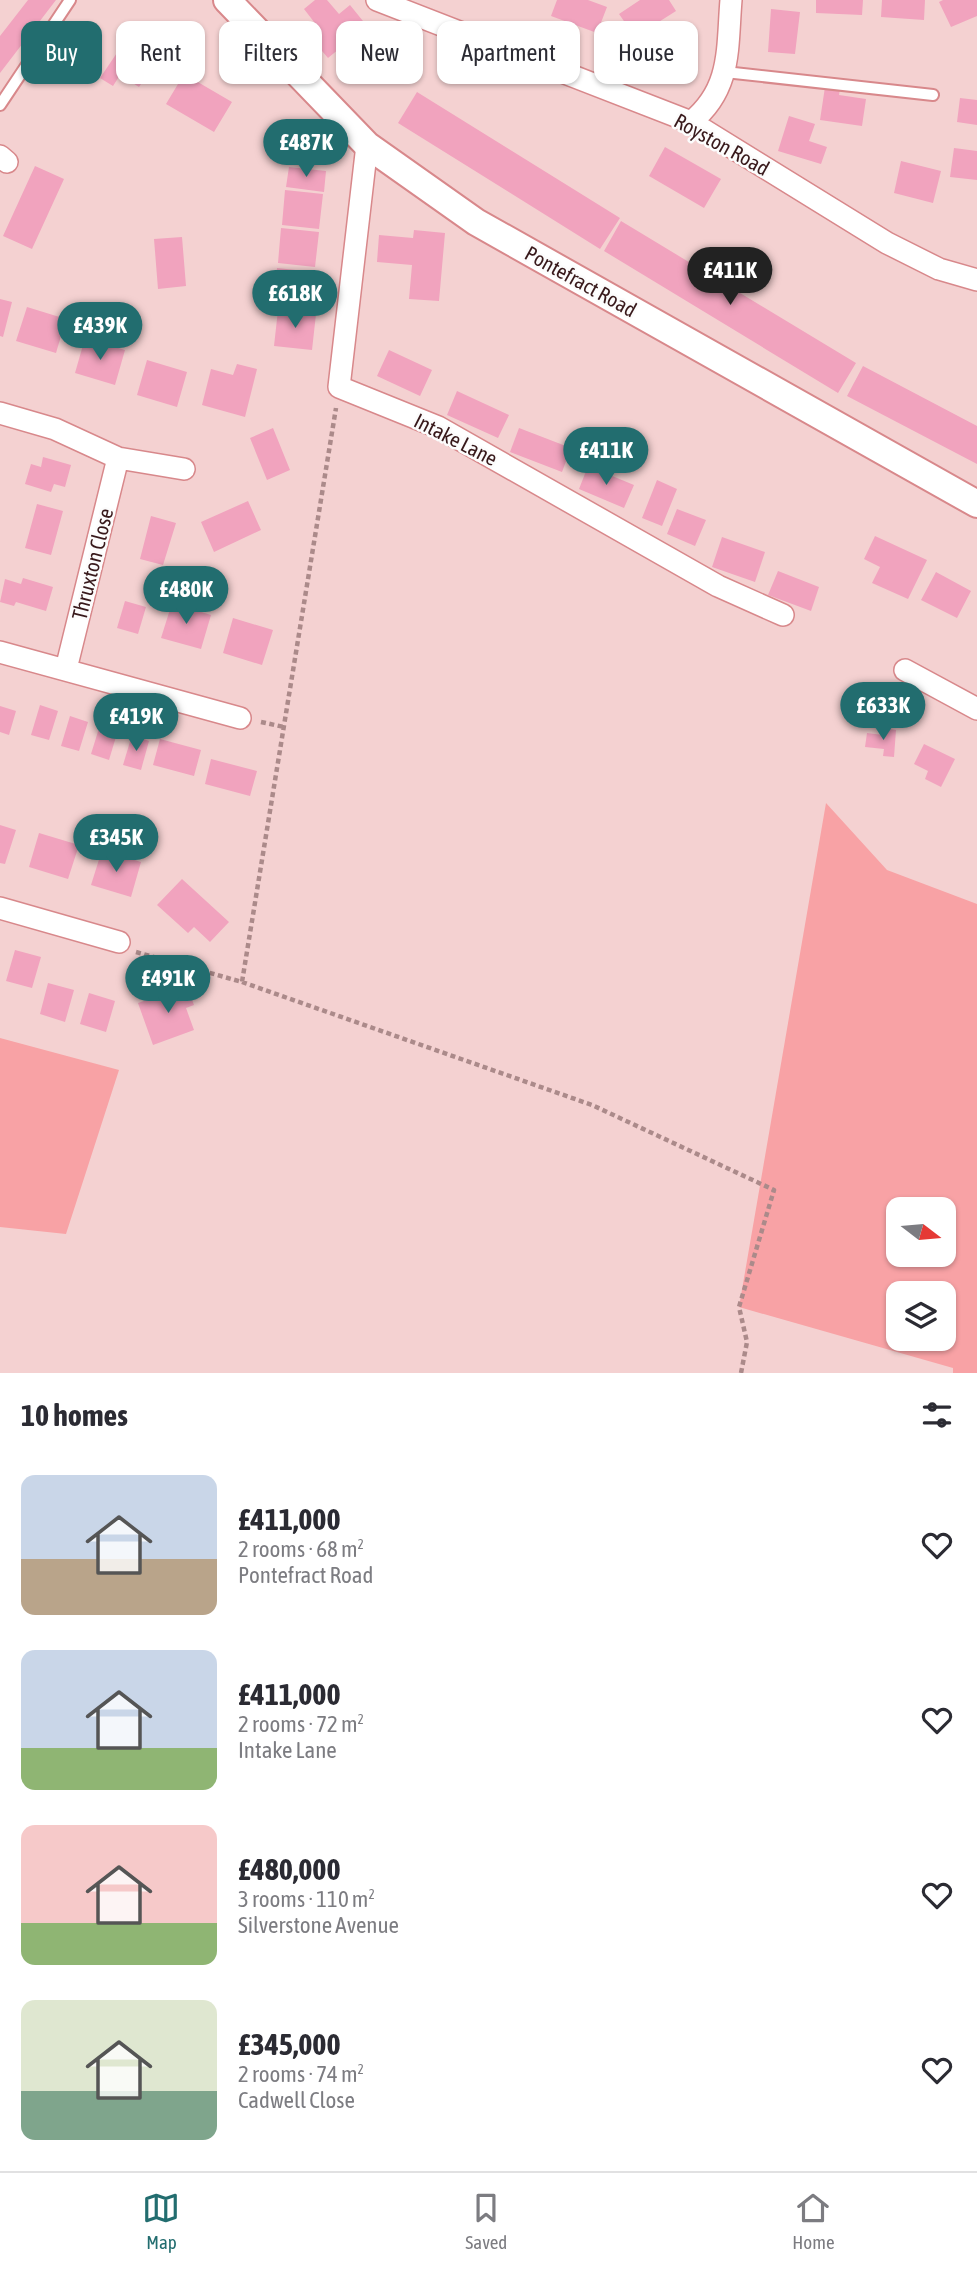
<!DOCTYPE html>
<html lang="en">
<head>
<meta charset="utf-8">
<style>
  :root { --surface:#fff; --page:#f2f2f3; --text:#2b2b33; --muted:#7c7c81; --line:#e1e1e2; --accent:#226d6f }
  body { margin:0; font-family:"Asap Condensed",sans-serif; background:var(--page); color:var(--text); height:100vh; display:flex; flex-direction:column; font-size:26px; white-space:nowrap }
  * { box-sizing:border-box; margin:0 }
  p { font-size:23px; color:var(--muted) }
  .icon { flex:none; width:38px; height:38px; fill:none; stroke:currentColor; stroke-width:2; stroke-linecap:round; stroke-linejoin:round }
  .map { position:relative; height:1373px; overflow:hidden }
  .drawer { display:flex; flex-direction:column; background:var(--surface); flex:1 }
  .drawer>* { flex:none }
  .hud { position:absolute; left:21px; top:21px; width:936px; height:63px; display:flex; gap:14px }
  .needle { width:46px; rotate:106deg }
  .tools { position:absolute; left:886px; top:1197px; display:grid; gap:14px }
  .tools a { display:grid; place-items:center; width:70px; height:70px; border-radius:14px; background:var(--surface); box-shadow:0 2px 5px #0004; font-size:35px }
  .price { position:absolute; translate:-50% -60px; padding:0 16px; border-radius:24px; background:var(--accent); color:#fff; font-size:23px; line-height:46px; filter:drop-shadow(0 2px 4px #0008) }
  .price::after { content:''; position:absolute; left:50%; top:42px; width:21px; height:16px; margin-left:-10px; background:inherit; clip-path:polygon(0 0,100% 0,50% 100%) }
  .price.selected { background:#222; color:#fff }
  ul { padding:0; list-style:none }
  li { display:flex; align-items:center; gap:21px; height:175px; padding:0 21px }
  li span { display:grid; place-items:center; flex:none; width:196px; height:140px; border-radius:14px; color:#555 }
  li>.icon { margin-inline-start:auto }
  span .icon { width:84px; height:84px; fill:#fffc; stroke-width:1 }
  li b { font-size:30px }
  h2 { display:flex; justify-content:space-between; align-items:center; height:84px; padding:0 21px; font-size:30px }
  .pill { padding:0 24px; border-radius:14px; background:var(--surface); box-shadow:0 2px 5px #0004; font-size:24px; line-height:63px }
  .pill.selected { background:var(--accent); color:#fff }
  .dock { display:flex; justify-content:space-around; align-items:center; height:98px; border-top:2px solid var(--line); background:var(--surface); font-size:19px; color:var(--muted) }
  .dock a { display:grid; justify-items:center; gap:4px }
  .dock .selected { color:var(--accent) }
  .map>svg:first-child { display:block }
</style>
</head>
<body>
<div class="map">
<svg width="977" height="1373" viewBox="0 0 977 1373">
  <rect width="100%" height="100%" fill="#f4d1d1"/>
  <path fill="#f8a2a5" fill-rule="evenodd" d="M826,803L887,870L977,904V1373H953V1368L739,1307ZM898,1209H943V1255H898ZM898,1293H943V1339H898Z
    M0,1038L119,1070L66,1234L0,1227Z"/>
  <path fill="#f1a3be" d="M28,0H56L0,73V36Z
    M315,0H327L339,14L350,5L367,26L328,58L311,38L321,31L304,9Z
    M557,0H588L607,7L597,33L551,16Z
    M640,0H669L676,11L635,37L619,14Z
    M816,0H863L862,15L816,13Z
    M882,0H925L924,20L881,17Z
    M943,0H977V16L951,27L939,2Z
    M771,9L800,12L795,54L768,52Z
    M127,38L158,58L139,87L120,75L113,86L100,78Z
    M184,74L232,102L214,132L166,104Z
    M825,87L840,89L839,95L866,99L862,126L820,120Z
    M417,92L620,218L600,249L398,123Z
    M960,98L977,100V125L957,122Z
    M789,116L815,124L809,141L827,147L821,164L778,151Z
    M665,147L721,179L704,208L649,176Z
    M954,148L977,151V180L950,177Z
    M901,161L941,171L933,203L894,193Z
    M35,166L64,179L32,249L3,236Z
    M289,167L326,171L324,192L286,187Z
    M285,190L323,194L319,229L282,225Z
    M621,221L856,363L838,393L604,251Z
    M281,228L319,232L315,267L278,263Z
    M414,230L445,233L439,301L409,299L412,265L377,262L379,235L413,238Z
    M182,237L186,286L158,289L154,239Z
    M277,268L315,272L311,307L273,303Z
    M0,299L12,302L3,337L0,336Z
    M27,307L66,319L56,353L16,341Z
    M278,310L316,314L312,350L274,346Z
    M85,338L125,350L115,385L75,373Z
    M389,350L432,370L420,396L377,376Z
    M147,360L187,372L177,407L137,395Z
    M237,364L257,369L245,417L202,405L211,369L233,375Z
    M863,366L977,426V464L847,396Z
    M457,391L509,415L498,438L447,415Z
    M273,428L290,470L267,480L250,438Z
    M519,428L571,448L562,472L510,452Z
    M43,457L71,465L65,487L54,484L51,492L25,484L31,464L41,467Z
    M588,466L634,485L624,508L579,489Z
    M657,480L677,489L662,526L642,518Z
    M248,501L261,530L214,552L201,522Z
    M37,504L63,511L51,555L25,548Z
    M677,509L706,520L695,546L667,534Z
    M151,516L176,523L163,565L140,559Z
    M875,536L927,560L908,599L872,583L880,567L864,559Z
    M722,537L765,552L755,582L712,567Z
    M778,571L819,587L811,611L768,595Z
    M936,572L971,591L957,618L921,600Z
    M23,578L53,587L46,611L16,602L14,606L0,602L5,579L21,584Z
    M125,601L146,607L138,634L117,628Z
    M172,603L211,615L201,649L161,638Z
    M233,618L273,630L262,665L223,653Z
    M40,705L58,711L49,740L31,735Z
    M0,706L16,711L9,735L0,732Z
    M70,716L88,722L79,751L61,746Z
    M100,725L118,730L109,760L91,754Z
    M883,728L896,730L894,757L883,756L884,749L865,747L867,733L883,735Z
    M132,735L149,741L141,770L123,765Z
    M160,739L201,750L194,776L153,765Z
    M924,744L955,759L941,787L925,779L928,771L914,764Z
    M211,759L257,771L250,796L205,784Z
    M0,825L16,830L5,864L0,863Z
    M39,833L79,845L68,879L29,867Z
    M102,850L141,862L131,897L91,885Z
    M182,879L229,922L210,942L194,927L188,933L157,905Z
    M15,950L41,957L32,988L6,981Z
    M48,983L74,990L65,1022L40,1014Z
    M187,986L194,1005L186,1008L194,1030L153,1045L138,1003Z
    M89,993L115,1001L106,1032L80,1024Z"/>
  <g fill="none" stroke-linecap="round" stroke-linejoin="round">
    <g stroke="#d8888b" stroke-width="14">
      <path id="service" d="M725,72L933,95
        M0,105L70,0"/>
    </g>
    <g stroke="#d8888b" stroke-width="24">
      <path id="minor" d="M377,0L691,122L887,243L939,269L977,280
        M691,122C732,89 727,48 731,0
        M367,145L339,387L438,427L718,586L783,615
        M0,156L7,162
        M0,413L55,429L118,458L66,669
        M118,458L184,469
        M0,652L240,718
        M905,670L977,709
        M0,908L119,942"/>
    </g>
    <g stroke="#d8888b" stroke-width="30">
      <path id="tertiary" d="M227,0L367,145L476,222L977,504"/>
    </g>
    <path stroke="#ab8a8a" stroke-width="4.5" stroke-dasharray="5 3.5" stroke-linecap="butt" d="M261,722L284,727
      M136,952L242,982L336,408
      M242,982L592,1105L774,1190L739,1307L747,1342L741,1373"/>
    <use href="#service" stroke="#fff" stroke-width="10"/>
    <use href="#minor" stroke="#fff" stroke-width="21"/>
    <use href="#tertiary" stroke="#fff" stroke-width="26"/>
  </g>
  <g text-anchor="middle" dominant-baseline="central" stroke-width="5" stroke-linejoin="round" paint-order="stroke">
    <g font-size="21" fill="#38191b" stroke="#fcfcfc">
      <text transform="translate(722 144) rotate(29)">Royston Road</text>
      <text transform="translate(581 281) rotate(29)">Pontefract Road</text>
      <text transform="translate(456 439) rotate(27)">Intake Lane</text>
      <text transform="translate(92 564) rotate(-76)">Thruxton Close</text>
    </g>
  </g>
</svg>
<div class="tools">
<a><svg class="needle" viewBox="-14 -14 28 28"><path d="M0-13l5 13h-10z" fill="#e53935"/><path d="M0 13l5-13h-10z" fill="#7c7c81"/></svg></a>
<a><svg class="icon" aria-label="layers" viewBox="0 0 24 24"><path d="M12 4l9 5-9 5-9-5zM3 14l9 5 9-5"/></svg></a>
</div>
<b class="price" style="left:306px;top:179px">£487K</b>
<b class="price selected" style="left:730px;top:307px">£411K</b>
<b class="price" style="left:295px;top:330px">£618K</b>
<b class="price" style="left:100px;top:362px">£439K</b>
<b class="price" style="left:606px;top:487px">£411K</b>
<b class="price" style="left:186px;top:626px">£480K</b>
<b class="price" style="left:883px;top:742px">£633K</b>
<b class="price" style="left:136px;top:753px">£419K</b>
<b class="price" style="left:116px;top:874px">£345K</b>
<b class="price" style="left:168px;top:1015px">£491K</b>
<div class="hud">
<a class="pill selected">Buy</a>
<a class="pill">Rent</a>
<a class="pill">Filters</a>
<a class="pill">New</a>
<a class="pill">Apartment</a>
<a class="pill">House</a>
</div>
</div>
<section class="drawer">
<h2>10 homes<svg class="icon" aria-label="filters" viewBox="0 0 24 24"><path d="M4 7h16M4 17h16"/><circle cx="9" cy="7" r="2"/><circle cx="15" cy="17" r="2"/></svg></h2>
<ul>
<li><span style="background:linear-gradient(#c9d6e8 60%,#b9a48a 0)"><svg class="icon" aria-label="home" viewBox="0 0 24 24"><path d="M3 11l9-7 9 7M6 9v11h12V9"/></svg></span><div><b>£411,000</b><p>2 rooms · 68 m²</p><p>Pontefract Road</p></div><svg class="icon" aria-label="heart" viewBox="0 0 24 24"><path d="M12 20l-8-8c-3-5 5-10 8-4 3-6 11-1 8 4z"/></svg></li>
<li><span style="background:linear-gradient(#c9d6e8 70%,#8fb573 0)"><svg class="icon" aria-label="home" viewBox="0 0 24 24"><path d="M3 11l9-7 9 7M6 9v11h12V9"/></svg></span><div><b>£411,000</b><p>2 rooms · 72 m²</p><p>Intake Lane</p></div><svg class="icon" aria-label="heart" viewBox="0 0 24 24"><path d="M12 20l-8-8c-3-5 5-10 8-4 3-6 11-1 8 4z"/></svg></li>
<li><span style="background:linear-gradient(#f6c9c9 70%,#8fb573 0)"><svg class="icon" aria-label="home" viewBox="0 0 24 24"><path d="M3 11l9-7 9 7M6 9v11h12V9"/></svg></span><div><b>£480,000</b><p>3 rooms · 110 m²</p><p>Silverstone Avenue</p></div><svg class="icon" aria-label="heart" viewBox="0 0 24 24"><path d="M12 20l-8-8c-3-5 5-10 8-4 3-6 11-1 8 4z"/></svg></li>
<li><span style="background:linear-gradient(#dfe7d0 65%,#7fa58c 0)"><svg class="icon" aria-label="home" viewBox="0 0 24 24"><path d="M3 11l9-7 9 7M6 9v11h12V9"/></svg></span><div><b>£345,000</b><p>2 rooms · 74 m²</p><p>Cadwell Close</p></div><svg class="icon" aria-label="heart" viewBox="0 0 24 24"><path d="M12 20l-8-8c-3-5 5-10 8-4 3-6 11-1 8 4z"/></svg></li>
</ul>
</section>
<nav class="dock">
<a class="selected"><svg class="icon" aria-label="map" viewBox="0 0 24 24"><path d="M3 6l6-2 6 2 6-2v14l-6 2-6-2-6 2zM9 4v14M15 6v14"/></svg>Map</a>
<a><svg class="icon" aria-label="saved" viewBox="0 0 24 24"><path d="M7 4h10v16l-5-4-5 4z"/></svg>Saved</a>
<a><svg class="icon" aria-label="home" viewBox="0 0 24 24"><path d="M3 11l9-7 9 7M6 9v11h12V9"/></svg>Home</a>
</nav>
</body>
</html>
